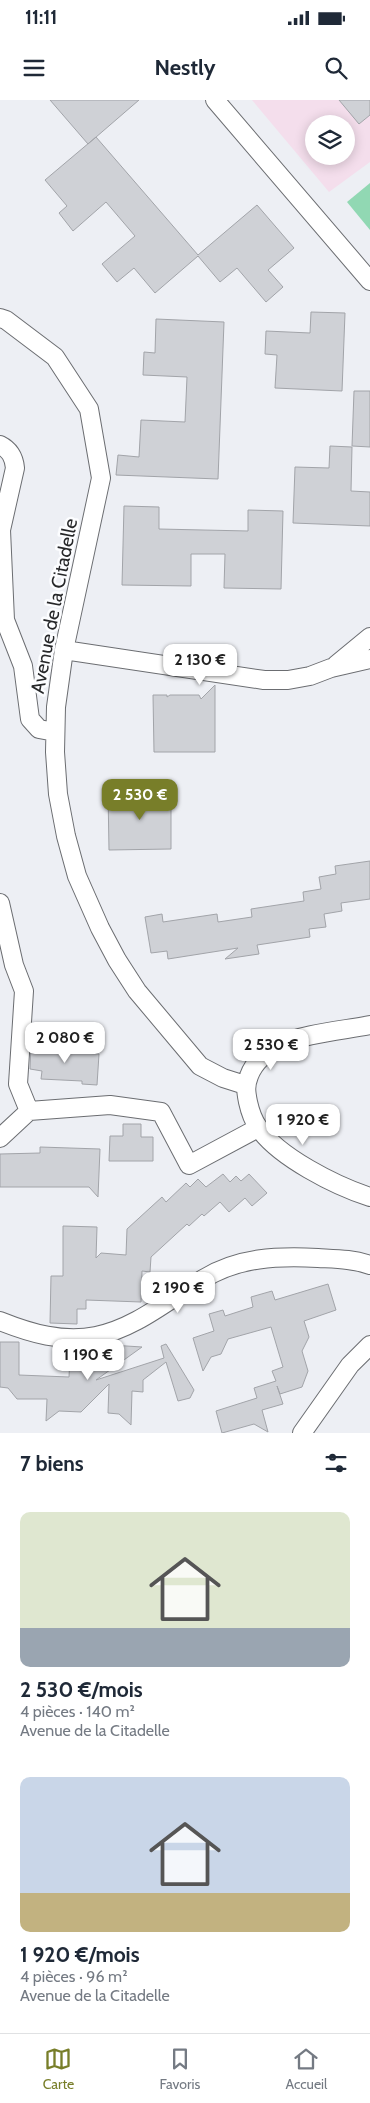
<!DOCTYPE html>
<html lang="fr">
<head>
<meta charset="utf-8">
<style>
  :root { --surface:#fff; --page:#f2f2f3; --text:#1f2937; --muted:#747a83; --line:#e0e1e3; --accent:#787e29 }
  body { margin:0; font-family:Cabin,sans-serif; background:var(--page); color:var(--text); height:100vh; display:flex; flex-direction:column; font-size:19px; white-space:nowrap }
  * { box-sizing:border-box; margin:0 }
  p { font-size:16px; color:var(--muted) }
  .icon { flex:none; width:28px; height:28px; fill:none; stroke:currentColor; stroke-width:2; stroke-linecap:round; stroke-linejoin:round }
  .map { position:relative; height:1333px; overflow:hidden }
  .side { display:flex; flex-direction:column; background:var(--surface); flex:1 }
  .side>* { flex:none }
  .buttons { position:absolute; left:305px; top:15px; display:grid; gap:10px }
  .buttons a { display:grid; place-items:center; width:50px; height:50px; border-radius:50%; background:var(--surface); box-shadow:0 2px 12px #0003; font-size:25px }
  .price { position:absolute; translate:-50% -42px; padding:0 11px; border-radius:10px; background:#fff; color:#222; font-size:16px; line-height:32px; filter:drop-shadow(0 1px 2px #0008) }
  .price::after { content:''; position:absolute; left:50%; top:30px; width:15px; height:11px; margin-left:-8px; background:inherit; clip-path:polygon(0 0,100% 0,50% 100%) }
  .price.current { background:var(--accent); color:#fff }
  ul { padding:0; list-style:none }
  li { display:grid; align-content:center; gap:10px; height:265px; padding:0 20px }
  li span { display:grid; place-items:center; height:155px; border-radius:10px; color:#555 }
  li>.icon { margin-inline-start:auto }
  span .icon { width:90px; height:90px; fill:#fffc; stroke-width:1 }
  li b { font-size:21px }
  h2 { display:flex; justify-content:space-between; align-items:center; height:60px; padding:0 20px; font-size:21px }
  .status { display:flex; justify-content:space-between; align-items:center; height:35px; padding:0 25px; background:var(--surface); direction:ltr }
  .status svg { height:14px; fill:currentColor }
  header { display:flex; justify-content:space-between; align-items:center; height:65px; padding:0 20px; background:var(--surface); font-size:22px; font-weight:800 }
  .tab-bar { display:flex; justify-content:space-around; align-items:center; height:70px; border-top:1px solid var(--line); background:var(--surface); font-size:14px; color:var(--muted) }
  .tab-bar a { display:grid; justify-items:center; gap:2px }
  .tab-bar .current { color:var(--accent) }
  .map>svg:first-child { display:block }
</style>
</head>
<body>
<div class="status"><b>11:11</b><svg viewBox="0 0 49 12"><path d="M0 12V9h3v3zM5 12V6h3v6zM10 12V3h3v9zM15 12V0h3v12zM26 1h20v11H26zM47 4h2v5h-2z"/></svg></div>
<header><svg class="icon" aria-label="menu" viewBox="0 0 24 24"><path d="M4 6h16M4 12h16M4 18h16"/></svg>Nestly<svg class="icon" aria-label="search" viewBox="0 0 24 24"><circle cx="10" cy="10" r="6"/><path d="M15 15l6 6"/></svg></header>
<div class="map">
<svg width="370" height="1333" viewBox="0 0 370 1333">
  <rect width="100%" height="100%" fill="#edeff4"/>
  <path fill="#f4deec" fill-rule="evenodd" d="M252,0H370V62L329,92ZM314,24H346V56H314Z"/>
  <path fill="#91d8b3" d="M370,83V130L347,102Z"/>
  <path fill="#cfd1d6" stroke="#a2a4a9" d="M50,0H139L88,44Z
    M339,0H370V15L359,24Z
    M96,37L198,155L257,105L294,148L268,170L283,187L266,202L237,168L220,182L198,156L155,193L134,168L117,182L102,164L135,136L106,102L73,131L59,113L67,106L45,80Z
    M311,212L345,213L342,291L275,288L277,255L265,254L266,231L310,233Z
    M156,219L224,222L218,379L116,375L118,355L139,357L141,320L185,322L187,277L143,275L144,252L155,253Z
    M354,291H370V347L352,346Z
    M330,346L352,347L351,391L370,392V426L293,423L295,367L329,368Z
    M124,406L159,407V429L248,431V410L283,411L281,489L224,488L225,454H191V486L122,485Z
    M215,585V652H154L153,595H167V597L170,595H199L201,599Z
    M108,692H171V749L109,750Z
    M370,761V799L341,803L342,811L324,814L326,827L309,829L310,837L257,845L259,854L225,859L238,848L168,859L167,851L151,853L145,817L162,814L163,822L217,814L218,822L252,817L251,809L304,801L303,792L321,789L319,777L336,774L335,766Z
    M31,945L67,947V949L83,950V953L99,954L97,985L82,984V981L41,979L42,971L30,969Z
    M123,1024H141V1037H153V1061H109L110,1036H123Z
    M40,1047L100,1049L98,1097L89,1087H0V1054L40,1053Z
    M223,1074L230,1082L236,1076L241,1081L249,1074L267,1093L252,1106L245,1098L229,1112L220,1102L204,1116L202,1114L189,1126L187,1124L151,1157L150,1172L142,1171L141,1202L86,1200V1209H77V1224L50,1223L51,1176H63V1126L97,1127L96,1158L101,1153L126,1155L127,1129L162,1097L166,1102L186,1083L190,1087L198,1079L206,1087Z
    M328,1184L336,1210L304,1221L309,1237L302,1251L308,1271L302,1287L280,1294L277,1286L283,1304L262,1310L268,1332L254,1324L222,1333L216,1311L257,1298L254,1288L276,1281L272,1271L283,1267L271,1227L228,1239L221,1254L211,1257L203,1271L193,1238L214,1231L209,1214L223,1210L225,1216L253,1207L251,1197L272,1191L275,1200Z
    M0,1242H19V1275L69,1277L70,1256L111,1257V1245L142,1247L96,1280L164,1258L161,1246L166,1244L194,1290L190,1298L178,1301L166,1262L143,1280V1292L132,1291L131,1325L119,1314L108,1313L109,1284L81,1312L59,1311L46,1321L47,1299H17L8,1288L0,1287Z"/>
  <g fill="none" stroke-linecap="round" stroke-linejoin="round">
    <g stroke="#6b6d71" stroke-width="20">
      <path id="street" d="M215,0L370,181
        M0,218L6,220L55,257L89,309L101,378L64,550L56,607L55,652L58,694L66,736L77,776L100,828L117,860L137,891L200,966L223,978L245,985
        M0,345C10,350 14,357 15,368L1,430L5,520L23,566L30,619L39,629L55,632
        M64,550L264,580H288L310,576L331,568L370,559
        M336,565L370,537
        M0,803L14,865L24,891L18,984L29,1011L110,1005L161,1012L189,1065L258,1028
        M370,925C345,930 302,934 280,945C267,951 254,962 249,976C245,986 246,992 248,1002C250,1011 253,1020 258,1027C278,1057 336,1086 370,1097
        M0,1038L29,1011
        M0,1221C30,1233 63,1243 96,1236C136,1228 169,1199 203,1179C239,1157 277,1156 318,1158C336,1159 353,1159 370,1165
        M302,1333L350,1265L370,1245"/>
    </g>
    <use href="#street" stroke="#fff" stroke-width="18"/>
  </g>
  <g text-anchor="middle" dominant-baseline="central" stroke-width="5" stroke-linejoin="round" paint-order="stroke">
    <g font-size="19" fill="#262729" stroke="#fcfdff">
      <text transform="translate(54 506) rotate(-79)">Avenue de la Citadelle</text>
    </g>
  </g>
</svg>
<div class="buttons">
<a><svg class="icon" aria-label="layers" viewBox="0 0 24 24"><path d="M12 4l9 5-9 5-9-5zM3 14l9 5 9-5"/></svg></a>
</div>
<b class="price" style="left:200px;top:586px">2 130 €</b>
<b class="price current" style="left:140px;top:721px">2 530 €</b>
<b class="price" style="left:65px;top:964px">2 080 €</b>
<b class="price" style="left:271px;top:971px">2 530 €</b>
<b class="price" style="left:303px;top:1046px">1 920 €</b>
<b class="price" style="left:178px;top:1214px">2 190 €</b>
<b class="price" style="left:88px;top:1281px">1 190 €</b>
</div>
<section class="side">
<h2>7 biens<svg class="icon" aria-label="filters" viewBox="0 0 24 24"><path d="M4 7h16M4 17h16"/><circle cx="9" cy="7" r="2"/><circle cx="15" cy="17" r="2"/></svg></h2>
<ul>
<li><span style="background:linear-gradient(#dfe7d0 75%,#9aa5b1 0)"><svg class="icon" aria-label="home" viewBox="0 0 24 24"><path d="M3 11l9-7 9 7M6 9v11h12V9"/></svg></span><div><b>2 530 €/mois</b><p>4 pièces · 140 m²</p><p>Avenue de la Citadelle</p></div></li>
<li><span style="background:linear-gradient(#c9d6e8 75%,#c2b280 0)"><svg class="icon" aria-label="home" viewBox="0 0 24 24"><path d="M3 11l9-7 9 7M6 9v11h12V9"/></svg></span><div><b>1 920 €/mois</b><p>4 pièces · 96 m²</p><p>Avenue de la Citadelle</p></div></li>
</ul>
</section>
<nav class="tab-bar">
<a class="current"><svg class="icon" aria-label="map" viewBox="0 0 24 24"><path d="M3 6l6-2 6 2 6-2v14l-6 2-6-2-6 2zM9 4v14M15 6v14"/></svg>Carte</a>
<a><svg class="icon" aria-label="saved" viewBox="0 0 24 24"><path d="M7 4h10v16l-5-4-5 4z"/></svg>Favoris</a>
<a><svg class="icon" aria-label="home" viewBox="0 0 24 24"><path d="M3 11l9-7 9 7M6 9v11h12V9"/></svg>Accueil</a>
</nav>
</body>
</html>
